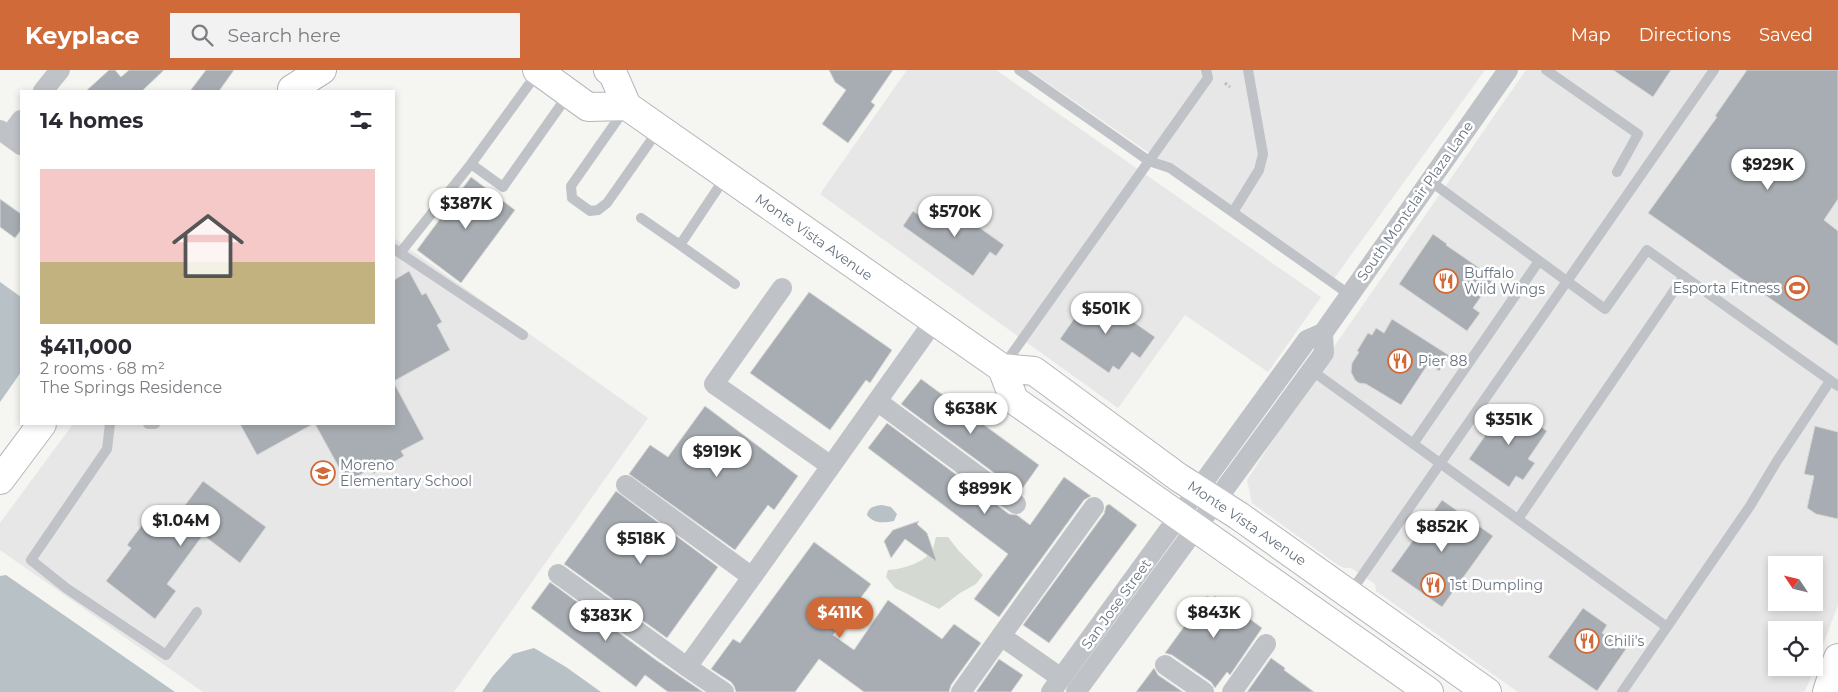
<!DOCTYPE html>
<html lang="en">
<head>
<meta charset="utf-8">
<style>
  :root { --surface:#fff; --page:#f2f2f3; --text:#2b2b33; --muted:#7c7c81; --line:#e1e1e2; --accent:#d06a38 }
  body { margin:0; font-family:Montserrat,sans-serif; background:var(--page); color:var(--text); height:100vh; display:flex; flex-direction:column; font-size:19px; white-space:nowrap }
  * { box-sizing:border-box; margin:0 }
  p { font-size:16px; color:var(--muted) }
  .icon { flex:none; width:28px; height:28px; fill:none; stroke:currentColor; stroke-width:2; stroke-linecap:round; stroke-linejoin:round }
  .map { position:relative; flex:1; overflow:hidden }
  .drawer { position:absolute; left:20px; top:20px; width:375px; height:335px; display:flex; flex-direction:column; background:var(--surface); border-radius:0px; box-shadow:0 2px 8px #0003 }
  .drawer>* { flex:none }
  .needle { width:32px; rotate:305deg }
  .controls { position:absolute; left:1768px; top:486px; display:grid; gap:10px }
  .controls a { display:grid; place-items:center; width:55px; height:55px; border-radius:0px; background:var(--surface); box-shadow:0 2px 8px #0003; font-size:25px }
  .price { position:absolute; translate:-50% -42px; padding:0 11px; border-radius:18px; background:#fff; color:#222; font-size:16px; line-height:32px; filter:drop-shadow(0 1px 2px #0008) }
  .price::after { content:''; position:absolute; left:50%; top:30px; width:15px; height:11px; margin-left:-8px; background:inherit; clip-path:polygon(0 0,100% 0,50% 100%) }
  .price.on { background:var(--accent); color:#fff }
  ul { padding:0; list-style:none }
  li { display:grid; align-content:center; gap:10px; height:265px; padding:0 20px }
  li+li { border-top:1px solid var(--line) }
  li span { display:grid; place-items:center; height:155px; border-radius:0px; color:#555 }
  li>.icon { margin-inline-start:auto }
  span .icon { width:90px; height:90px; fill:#fffc; stroke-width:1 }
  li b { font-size:21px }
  h2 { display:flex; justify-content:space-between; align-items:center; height:60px; padding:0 20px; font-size:21px }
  header { display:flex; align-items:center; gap:30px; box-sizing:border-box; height:70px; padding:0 25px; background:var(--accent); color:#fff }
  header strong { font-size:24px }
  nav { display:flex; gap:28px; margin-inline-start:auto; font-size:18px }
  .search { width:350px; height:45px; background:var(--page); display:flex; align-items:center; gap:12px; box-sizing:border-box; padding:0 18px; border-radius:0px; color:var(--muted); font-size:19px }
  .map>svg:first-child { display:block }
</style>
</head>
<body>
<header>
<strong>Keyplace</strong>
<div class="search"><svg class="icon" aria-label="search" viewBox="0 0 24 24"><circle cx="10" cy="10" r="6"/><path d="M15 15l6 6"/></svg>Search here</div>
<nav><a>Map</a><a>Directions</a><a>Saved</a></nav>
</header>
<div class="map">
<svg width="1838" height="622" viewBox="0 0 1838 622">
  <rect width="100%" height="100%" fill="#f5f5f2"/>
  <path fill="#e6e7e6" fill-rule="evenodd" d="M907,0H996L1321,227L1268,302L1185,245L1118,338L820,124Z
    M1029,0H1485L1333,210Z
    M1526,0H1838V535L1809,612L1804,622H1518L1376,521L1375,514L1351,498H1344L1335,493L1252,433L1247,410L1331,281ZM1776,495H1814V532H1776ZM1776,560H1814V598H1776Z
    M394,168L648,348L454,622H203L0,480V453L73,354H394Z"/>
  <path fill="#d4dad2" d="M936,467H948L958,480L983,505L976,514L960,523L939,539L895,518L886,507L888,500C903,499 925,493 933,479C934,476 935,470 936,467Z"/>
  <path fill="#b8c1c6" d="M0,212L21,227V302L0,332Z
    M882,435L891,437L897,444L894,451C883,453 874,454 867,445C868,437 875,436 882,435Z
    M6,505L175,622H0V506Z
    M534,578L566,597L601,622H482L493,606L513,584Z"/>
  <path fill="#a7adb2" stroke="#d7d7d5" d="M109,0H115L121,7L129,0H164L142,21H86Z
    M206,0H234L219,21H190Z
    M829,0H893L871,32L875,35L848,73L822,54L846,20L835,12Z
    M1613,0H1671L1653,27Z
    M1747,0H1838V129L1824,150L1838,161V276L1648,143L1717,47L1715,46Z
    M471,107L515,140L461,213L417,180Z
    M0,129L21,144V160L15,168L0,157Z
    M944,135L962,147L963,146L1004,175L996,186L990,182L973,206L903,156L913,141L927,150L937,136L942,139Z
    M1433,164L1447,174L1446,175L1494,208L1473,238L1480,243L1467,261L1399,214Z
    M409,201L422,225L426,223L442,252L437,255L450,280L394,311V210Z
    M809,222L892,280L870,313L866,310L830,360L750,303Z
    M1092,223L1155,267L1140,288L1132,282L1119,300L1113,296L1109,303L1060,269Z
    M1392,249L1450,286L1439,301L1428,294L1401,335L1366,314L1359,313L1355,310L1351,302L1352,293L1359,282L1357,281L1368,263L1372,265L1376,258L1384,263Z
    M921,309L1039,395L1020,422L901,334Z
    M394,313L424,369L401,381L404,386L373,404L370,399L347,412L315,354H394Z
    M1507,334L1547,361L1528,389L1535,393L1523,410L1516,406L1509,417L1469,389Z
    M705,336L798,406L774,440L768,435L735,480L629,404L650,375L668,387Z
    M887,353L1009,444L1017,445L1030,455L1064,407L1091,426L1084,430L999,547L974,529L1008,484L868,378Z
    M240,354H313L257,385Z
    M1815,356L1838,362V449L1816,444L1807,438L1814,406L1804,404Z
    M203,411L266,457L240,493L203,465L167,514L176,521L155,549L106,511L131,478L127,475L148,447L166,461Z
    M616,421L718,497L667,568L564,494Z
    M1442,430L1493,466L1442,537L1391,501Z
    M1109,434L1137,455L1049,573L1023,555L1104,444L1106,436Z
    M919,451L917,454L927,463L937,492L905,469L891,488L884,471L893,460Z
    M814,472L871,514L833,565L854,580L888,530L942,569L954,554L981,573L951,615L949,622H864L819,589L795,622H736L734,616L731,612L711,599L733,569L740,573Z
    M550,512L656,590L703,622H668L645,605L636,617L531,538Z
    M1207,526L1212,530L1215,526L1245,548L1246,546L1262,558L1230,605L1227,602L1215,618L1211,612L1172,585L1165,583L1186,554L1183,551V548L1194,533L1197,531L1201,534Z
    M1583,538L1607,555L1602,563L1626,579L1597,621L1548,587Z
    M1271,588L1285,598L1284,600L1314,622H1247Z
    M999,589L1023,605L1011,622H976Z
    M1154,598L1158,605L1183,622H1136Z"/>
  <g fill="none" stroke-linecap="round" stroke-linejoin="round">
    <g stroke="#b2b6ba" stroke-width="30">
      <path id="secondary" d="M292,19L322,0
        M0,410L42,354"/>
    </g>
    <g stroke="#b3b6ba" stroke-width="30">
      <path id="primary" d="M537,0L588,37L627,36
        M608,0L613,4L627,36L1002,298L1034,301L1178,407L1239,446L1487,622
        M1002,298L1014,330L1429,622"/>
    </g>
    <g stroke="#b2b5b8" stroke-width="30">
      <path id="highway" d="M1827,622L1838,588"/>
    </g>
    <path stroke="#b9bbbe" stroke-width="3" stroke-dasharray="2.5 2.5" stroke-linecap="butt" d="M1225,13L1230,17"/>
    <path stroke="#bfc2c6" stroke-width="10" d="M1019,0L1149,91L1170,98L1350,225
      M1546,0L1638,64L1617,102
      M538,2L471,94L503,117L568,25
      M625,39L571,116L572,128L590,141L598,140L607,133L659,59
      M1430,111L1605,239L1647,180L1838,316
      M1233,142L1259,100L1263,84L1248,0
      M641,148L680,175L726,106
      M680,175L735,214
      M394,179L523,265
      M400,183L471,94
      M1004,295L1208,8L1206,0
      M1311,300L1667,557L1622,622
      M110,354L107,379L31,490L66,518L166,585L197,542
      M148,354H155
      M1413,374L1539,191
      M1518,449L1684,206
      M1350,523L1714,0
      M1667,557L1750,436L1777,391L1830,311"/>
    <path stroke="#bfc2c6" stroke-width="20" d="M43,21L60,0
      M0,60L21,75
      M9,66L21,50
      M782,218L714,314L831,396L934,251
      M877,331L1016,434
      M626,415L752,507L831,396
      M558,504L687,597L752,507
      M1165,595L1204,622
      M687,597L724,622
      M1061,608L1001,566L1094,437
      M961,622L1001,566
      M1051,622L1307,270L1323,263L1508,0
      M1076,622L1324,283L1323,263
      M1232,622L1266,574"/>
    <use href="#secondary" stroke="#fff" stroke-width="28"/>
    <use href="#primary" stroke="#fff" stroke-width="28"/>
    <use href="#highway" stroke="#fff" stroke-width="28"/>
  </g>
  <defs>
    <g id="restaurant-ring" transform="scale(1.25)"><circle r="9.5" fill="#fff" stroke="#d06a38" stroke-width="1.5"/><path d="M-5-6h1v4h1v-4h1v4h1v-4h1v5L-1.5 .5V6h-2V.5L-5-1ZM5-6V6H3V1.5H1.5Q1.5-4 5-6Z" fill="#d06a38"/></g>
    <g id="stadium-ring" transform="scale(1.25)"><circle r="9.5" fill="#fff" stroke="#d06a38" stroke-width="1.5"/><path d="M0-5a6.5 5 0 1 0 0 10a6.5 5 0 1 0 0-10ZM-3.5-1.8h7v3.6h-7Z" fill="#d06a38"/></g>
    <g id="school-ring" transform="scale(1.25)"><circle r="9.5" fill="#fff" stroke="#d06a38" stroke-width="1.5"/><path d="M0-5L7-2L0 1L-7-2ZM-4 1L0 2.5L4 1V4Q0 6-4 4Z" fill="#d06a38"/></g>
  </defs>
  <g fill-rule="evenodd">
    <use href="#restaurant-ring" x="1446" y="211"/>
    <use href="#stadium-ring" x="1797" y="218"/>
    <use href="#restaurant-ring" x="1400" y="291"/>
    <use href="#school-ring" x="323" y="403"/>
    <use href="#restaurant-ring" x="1433" y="515"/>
    <use href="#restaurant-ring" x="1587" y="571"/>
  </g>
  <g text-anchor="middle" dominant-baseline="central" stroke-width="5" stroke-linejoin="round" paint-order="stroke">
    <g font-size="14" fill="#687380" stroke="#fff">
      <text transform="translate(1415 131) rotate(-55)">South Montclair Plaza Lane</text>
      <text transform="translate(814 167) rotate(35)">Monte Vista Avenue</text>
      <text transform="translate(1247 453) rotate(34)">Monte Vista Avenue</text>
      <text transform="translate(1116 534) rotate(-54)">San Jose Street</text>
    </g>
    <g font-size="14" fill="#687380" stroke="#fff" text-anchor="start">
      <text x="1464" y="203">Buffalo<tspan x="1464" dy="16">Wild Wings</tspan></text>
      <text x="1780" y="218" text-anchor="end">Esporta Fitness</text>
      <text x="1418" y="291">Pier 88</text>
      <text x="340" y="395">Moreno<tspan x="340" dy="16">Elementary School</tspan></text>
      <text x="1450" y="515">1st Dumpling</text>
      <text x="1604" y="571">Chili's</text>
    </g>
  </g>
</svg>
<div class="controls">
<a><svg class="needle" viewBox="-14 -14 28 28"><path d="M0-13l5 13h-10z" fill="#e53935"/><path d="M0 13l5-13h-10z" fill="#7c7c81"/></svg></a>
<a><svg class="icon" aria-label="locate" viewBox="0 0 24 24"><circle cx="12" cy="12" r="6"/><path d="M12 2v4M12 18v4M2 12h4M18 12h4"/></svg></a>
</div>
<b class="price" style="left:1768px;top:121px">$929K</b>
<b class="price" style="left:466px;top:160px">$387K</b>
<b class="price" style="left:955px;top:168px">$570K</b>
<b class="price" style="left:1106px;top:265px">$501K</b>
<b class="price" style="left:971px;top:365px">$638K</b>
<b class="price" style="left:1509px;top:376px">$351K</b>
<b class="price" style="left:717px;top:408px">$919K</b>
<b class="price" style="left:985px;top:445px">$899K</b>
<b class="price" style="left:181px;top:477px">$1.04M</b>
<b class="price" style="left:1442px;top:483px">$852K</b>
<b class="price" style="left:641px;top:495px">$518K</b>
<b class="price on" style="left:840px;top:569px">$411K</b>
<b class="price" style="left:1214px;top:569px">$843K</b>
<b class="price" style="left:606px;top:572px">$383K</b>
<section class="drawer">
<h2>14 homes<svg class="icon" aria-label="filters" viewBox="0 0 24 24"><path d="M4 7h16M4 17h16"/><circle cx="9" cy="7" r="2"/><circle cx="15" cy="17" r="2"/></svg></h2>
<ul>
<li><span style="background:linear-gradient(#f6c9c9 60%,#c2b280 0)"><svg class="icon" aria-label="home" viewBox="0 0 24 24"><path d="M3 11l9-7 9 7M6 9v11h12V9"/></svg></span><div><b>$411,000</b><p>2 rooms · 68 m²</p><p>The Springs Residence</p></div></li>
</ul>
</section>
</div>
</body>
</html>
